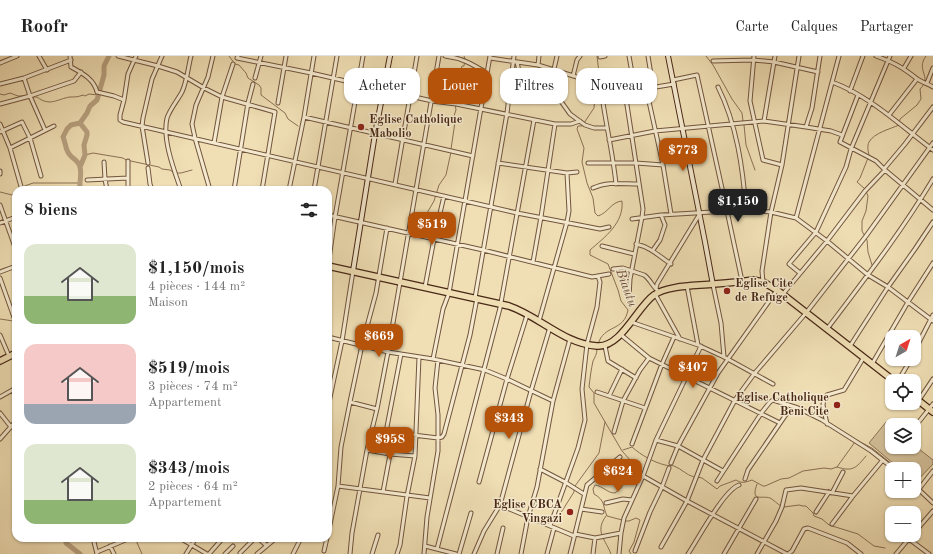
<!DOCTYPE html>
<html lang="fr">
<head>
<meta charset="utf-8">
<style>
  :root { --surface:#fff; --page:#f2f2f2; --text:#222; --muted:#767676; --line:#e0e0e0; --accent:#b45309 }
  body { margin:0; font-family:"Old Standard TT",serif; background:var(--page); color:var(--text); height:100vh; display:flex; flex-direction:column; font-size:15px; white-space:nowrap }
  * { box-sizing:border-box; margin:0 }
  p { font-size:13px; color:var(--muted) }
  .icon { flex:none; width:22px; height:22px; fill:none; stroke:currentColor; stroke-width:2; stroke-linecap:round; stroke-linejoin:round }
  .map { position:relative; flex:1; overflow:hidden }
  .sheet { position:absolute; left:12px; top:130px; width:320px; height:356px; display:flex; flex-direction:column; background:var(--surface); border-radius:12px; box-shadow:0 1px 3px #0004 }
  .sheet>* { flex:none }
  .hud { position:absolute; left:344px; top:12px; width:380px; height:36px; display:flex; gap:8px }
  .needle { width:26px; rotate:39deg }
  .controls { position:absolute; left:885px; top:274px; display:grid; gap:8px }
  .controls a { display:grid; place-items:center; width:36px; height:36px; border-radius:8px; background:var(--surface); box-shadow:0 1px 3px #0004; font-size:20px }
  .price { position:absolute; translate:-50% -34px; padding:0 9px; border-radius:8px; background:var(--accent); color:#fff; font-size:13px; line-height:26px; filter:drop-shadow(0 1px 2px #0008) }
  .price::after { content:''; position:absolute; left:50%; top:24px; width:12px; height:9px; margin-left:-6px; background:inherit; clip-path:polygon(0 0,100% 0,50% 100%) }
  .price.active { background:#222; color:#fff }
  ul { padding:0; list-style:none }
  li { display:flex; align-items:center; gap:12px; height:100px; padding:0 12px }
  li span { display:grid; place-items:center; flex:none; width:112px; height:80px; border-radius:12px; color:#555 }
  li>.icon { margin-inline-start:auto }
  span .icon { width:48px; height:48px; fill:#fffc; stroke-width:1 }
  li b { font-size:17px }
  h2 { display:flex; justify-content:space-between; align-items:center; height:48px; padding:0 12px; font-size:17px }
  .chip { padding:0 14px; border-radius:12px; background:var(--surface); box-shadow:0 1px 3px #0004; font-size:14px; line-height:36px }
  .chip.active { background:var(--accent); color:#fff }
  header { display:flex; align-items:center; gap:24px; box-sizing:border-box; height:56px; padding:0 20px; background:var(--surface); border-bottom:1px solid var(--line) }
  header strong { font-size:19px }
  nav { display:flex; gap:22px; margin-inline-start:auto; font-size:14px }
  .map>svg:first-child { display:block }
</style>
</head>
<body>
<header>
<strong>Roofr</strong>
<nav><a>Carte</a><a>Calques</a><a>Partager</a></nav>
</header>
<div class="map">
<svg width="933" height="498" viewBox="0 0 933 498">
  <rect width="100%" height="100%" fill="#f0dfb5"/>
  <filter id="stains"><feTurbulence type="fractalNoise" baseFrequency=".005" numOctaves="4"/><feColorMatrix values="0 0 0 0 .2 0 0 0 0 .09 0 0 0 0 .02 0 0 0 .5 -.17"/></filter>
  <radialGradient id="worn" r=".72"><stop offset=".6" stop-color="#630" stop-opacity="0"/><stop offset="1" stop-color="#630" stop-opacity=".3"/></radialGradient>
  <path fill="#d3c09a" stroke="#8d7458" d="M886,366L892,370V391H914V389L933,404V408L916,426L914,425V413H900L869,387Z"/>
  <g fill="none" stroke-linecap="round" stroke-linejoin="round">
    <path stroke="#8a7055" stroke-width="1" d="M229,0L235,8L239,9L246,17L248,22L259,29L261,32V39L285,57L288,63L298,70
      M597,0L599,17L596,26L594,52L582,70H578L577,73L584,92L582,106L587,127L593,142L595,157L598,160C608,157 611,146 622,145C624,167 605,181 590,194V199L608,208L618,234L621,245L628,254C624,276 604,268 598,288
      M706,0L713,9L732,43L742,57L743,65
      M0,38L4,39L10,37L18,40H24
      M33,41H37C50,51 57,43 70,41C75,41 78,41 83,39L85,40L89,38L98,39
      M744,69L746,89L755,114
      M451,93L455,66L454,60L456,54L455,47L456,38L458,33L459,21L462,10H464L465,3L464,0
      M85,99L93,97L123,102L126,104L159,111L162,113L170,114L173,116
      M869,99C868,95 867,90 869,86C874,77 890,73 899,69L900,63L917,49L921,43L920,33C933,20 915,15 926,0
      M177,117H181L192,114
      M22,131L33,127H79
      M865,133L857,126L860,122L868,102
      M866,135L868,140L866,155L862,165V175L867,184L868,196L872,209
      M0,136L12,139L16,137
      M423,169L424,162L434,145L439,129L446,119L451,96
      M0,263L13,265
      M597,293C597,298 595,301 593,305C591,314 590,322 589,331L594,337V347L622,395L632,406V410L621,432L615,437C607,437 603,430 595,429L593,433L594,438C606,445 602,449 607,460L622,464
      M858,385L872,392L898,413
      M623,394L632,391C641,399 653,406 665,409C668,410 672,409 674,410C682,413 686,419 694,421
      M837,411L855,386
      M697,421L702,422L717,433L720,430L736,424C742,428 746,426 752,424L763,430H765L781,423L789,422L803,415L824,412L831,413L837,411C853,416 856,412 866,400
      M914,426L916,427
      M757,428C750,447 762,439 770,442C774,444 777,448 781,450
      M575,430L599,397L605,366
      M784,451L799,449L803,450H806L813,457L814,460L822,463L829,469L858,478L874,490L885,492
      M606,460C594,476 606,484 611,498
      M625,465H629L636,462L640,464L634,486L629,495L631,498
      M553,467L562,455L574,436V432
      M135,482L142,498"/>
    <path stroke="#b7a07f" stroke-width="5" d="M80,67L87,76V79L84,89L85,99L80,111
      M80,134C79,127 82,118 80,111C79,105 73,103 70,99C65,94 66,87 63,81L67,73L71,69L80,67L87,57L90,50L97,44L104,19V10L109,0
      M67,482L66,487L80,498"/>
    <g stroke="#71553e" stroke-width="5">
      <path id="street" d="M39,0L47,14
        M70,0L71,11C82,17 94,23 97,36L114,40L124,44
        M118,0L158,10L177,16L204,32L222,41L275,56L262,134
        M136,0L128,18L124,44L120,59V64L123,66L517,157L600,173L609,171
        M238,0L237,2L311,17L432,45L456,48L555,68H571L580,65
        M445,0C462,2 472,8 487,17
        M629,0L635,34
        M648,0L653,31
        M754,0L750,45L763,104L782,109
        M876,0C893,6 902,11 916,22C921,26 928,28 933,31
        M600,1L605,0
        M490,2L538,9L593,26
        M713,5L753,4L774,6L818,16
        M517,6L520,20L526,22L531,26L545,31L555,37L570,58L585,69L594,72H607
        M0,7L17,0
        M538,9L539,0
        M904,12L911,0
        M554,13L557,0
        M573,20L577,4L580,0
        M602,20L631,16
        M24,22L30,40L45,74
        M255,22L261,0
        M673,24L697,19L727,155L742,225
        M832,26C870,40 901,70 933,94
        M927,27L933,12
        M0,28L24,22L71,4
        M718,31C737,69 743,113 746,154
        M646,32L663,109L671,158
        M850,35L863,0
        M625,36L643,153L642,161L630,223L629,241
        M858,39L840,86L876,105L885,114L933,154
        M278,47L286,0
        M0,48L30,40L74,25L81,16
        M889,59L917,23
        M304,61L473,100
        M764,65L775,0
        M0,68L10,92L22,134
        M806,71L812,52L820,0
        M0,76L22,66L30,82L41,120
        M609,84L655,75L764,65L806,71L831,75L842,79
        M214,87L222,41L233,8
        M10,92L54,70
        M104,106L105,123L107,134
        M148,107L142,70L143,62L152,23L162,0
        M498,107L567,117L577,116
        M588,107H636L663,109
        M148,112L150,128L152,134
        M884,113L905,88L933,51
        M0,115V118
        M87,124L128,122
        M395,128L417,0
        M616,128C613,98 606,69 602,40L674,28
        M593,132C608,125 623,128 639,128
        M128,134V105
        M181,134C174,114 162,83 167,62C170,53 177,45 182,36C187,25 188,12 191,0
        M210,134L195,82L192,68L196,49L208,21L213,0
        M234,134L248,47L253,28
        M289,134L304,61L314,0
        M314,134L337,0
        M0,149L16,194
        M328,159L483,194L592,221L609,218
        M796,162L839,0
        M632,163L661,159L746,154L771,156L796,162L827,185L868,219L888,231L933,265
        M0,167L16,161
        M636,188C650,191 659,200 671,208
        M602,190L634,198
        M653,194L660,184L665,169L661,159
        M533,206L541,161L555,68
        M328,210L335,161L363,0
        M613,213L623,212L644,219C649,222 652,229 656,233
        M0,216L16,210
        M800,217L789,208L816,176L846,111L851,93L890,0
        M0,222L16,267
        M763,226L762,215L771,156L782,109L799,0
        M713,229L721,267L724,301
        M687,230L698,289
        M425,231L434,183L444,140
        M659,236L656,233L657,228L699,159
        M655,238L680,283
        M783,238L827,185L865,135L885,114
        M475,242L507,57L514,0
        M539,265L567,166L569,155L567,117
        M631,266L698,289L724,301L773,328
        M827,273C864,224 902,175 933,123
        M620,278L649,302L780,367
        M0,279L9,300
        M328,281L388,296L433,303L485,314L507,323L553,345
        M605,290L608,305L636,322
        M850,290L888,231L915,193L933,166
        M914,296L933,259
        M433,303L443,253L449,237L490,0
        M872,308L908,246L933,207
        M898,325L911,303
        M13,334L16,340
        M597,336L645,352
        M609,340L622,313
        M0,341L16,332
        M919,344L933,323
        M350,346L377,353
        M328,351L342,285L353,215
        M0,357L11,371
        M827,368L823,349L824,343L827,339L844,334L864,301
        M914,372L933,348
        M372,374L438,382L442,381L444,378L470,279L477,242
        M386,376L401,298
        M614,376L623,345L640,314L649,302
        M0,383L16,365
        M656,384L678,390L723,415
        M632,388L662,308L674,281
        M367,394L390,398L415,400
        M671,407L678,390L718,317L777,234
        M540,413L565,426L584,438
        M643,420L687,445L787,498
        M745,423L748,414L787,357L798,352
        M717,425L762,356L770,346L773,344L798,352L822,364L871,395L894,413
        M479,426L507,323L527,259
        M914,429L933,447
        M338,430L430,442
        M919,433L933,415
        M383,436L394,377
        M832,437L843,416
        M606,447L623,443L632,444
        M500,449L574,480
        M581,453L602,456
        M816,456L829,436
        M832,468L853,440L882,405
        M550,470L578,392L585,364L582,333L587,288L597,251L600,226L598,220
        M914,477L933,455
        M328,478L338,430L341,391L350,346L362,289L376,237L387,172
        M575,478L595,482L621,477
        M93,482L97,498
        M180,482L207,498
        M258,482L266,489
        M909,483L929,498
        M110,490L114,498
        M425,490L456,498
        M661,491L687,445L703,404L735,344L754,318L806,257L866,180L933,87
        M437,493L500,252L534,64
        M324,495L327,482
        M635,495L650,456L662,431L669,412
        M97,496L130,482
        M240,497L255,482
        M186,498L196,482
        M209,498L223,482
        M225,498L233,490
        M257,498L276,482
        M293,498L301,482
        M350,498L352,477L367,394L377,353L388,296L439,0
        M372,498L378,479
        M397,498L400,489L407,440L415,400L419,301
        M424,498L427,461L438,395V359L435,332L438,304
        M459,498L471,457
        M474,498L484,475L500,449L531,335L550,271
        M497,498L503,472
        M521,498L528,461L537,431L553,345L570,283
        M547,498L554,472
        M570,498L587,429L620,401
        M593,498L595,482
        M619,498L621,477L624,462L643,420L656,384L701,290
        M688,498C698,483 724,434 739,429
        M724,498L756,443
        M757,498L776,465L782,451L786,434L801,432L853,440
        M788,498L792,495L804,473L808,472L847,487L861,498
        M896,498L912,479"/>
    </g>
    <g stroke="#472716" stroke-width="6">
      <path id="secondary" d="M668,0L705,186L713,229
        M353,215L375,78L390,0"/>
    </g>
    <g stroke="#472716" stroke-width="8">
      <path id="highway" d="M328,210L509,250C539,260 564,288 597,290C621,292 637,251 654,239C668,229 697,230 714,228C727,227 740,226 753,224L763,226L777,234L894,325
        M0,305L16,297
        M914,341L933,356"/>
    </g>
    <use href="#street" stroke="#f5eacf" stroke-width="3"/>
    <use href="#secondary" stroke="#f5eacf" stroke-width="4"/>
    <use href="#highway" stroke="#f0dfb5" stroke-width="5.5"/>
  </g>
  <g fill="#8f2418" stroke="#f5eacf" stroke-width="1.5">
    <circle cx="361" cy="71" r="4"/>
    <circle cx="727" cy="235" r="4"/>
    <circle cx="837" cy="349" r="4"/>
    <circle cx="570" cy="456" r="4"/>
  </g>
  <g text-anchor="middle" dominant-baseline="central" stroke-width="3" stroke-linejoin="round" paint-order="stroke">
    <g font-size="12" font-weight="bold" fill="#472716" stroke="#f5eacf" text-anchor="start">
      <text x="369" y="64">Eglise Catholique<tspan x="369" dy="14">Mabolio</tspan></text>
      <text x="735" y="228">Eglise Cite<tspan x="735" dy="14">de Refuge</tspan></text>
      <text x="829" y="342" text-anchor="end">Eglise Catholique<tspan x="829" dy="14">Beni Cite</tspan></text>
      <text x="562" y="449" text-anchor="end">Eglise CBCA<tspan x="562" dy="14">Vingazi</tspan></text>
    </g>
    <g font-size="13" font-style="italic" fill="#694b36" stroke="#f5eacf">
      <text transform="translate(626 232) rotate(70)">Biautu</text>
    </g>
  </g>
  <rect width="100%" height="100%" filter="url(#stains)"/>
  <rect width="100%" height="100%" fill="url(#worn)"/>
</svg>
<div class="controls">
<a><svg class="needle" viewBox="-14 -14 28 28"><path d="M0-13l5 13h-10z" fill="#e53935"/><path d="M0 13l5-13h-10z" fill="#767676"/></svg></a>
<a><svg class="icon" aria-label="locate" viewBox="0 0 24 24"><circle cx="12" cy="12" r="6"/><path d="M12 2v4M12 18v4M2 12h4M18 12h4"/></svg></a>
<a><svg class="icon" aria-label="layers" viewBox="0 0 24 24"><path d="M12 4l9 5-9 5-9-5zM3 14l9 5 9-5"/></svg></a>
<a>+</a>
<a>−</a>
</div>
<b class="price" style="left:683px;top:116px">$773</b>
<b class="price active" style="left:738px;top:167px">$1,150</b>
<b class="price" style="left:432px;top:190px">$519</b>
<b class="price" style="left:379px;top:302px">$669</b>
<b class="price" style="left:693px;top:333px">$407</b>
<b class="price" style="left:509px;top:384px">$343</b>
<b class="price" style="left:390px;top:405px">$958</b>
<b class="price" style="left:618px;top:437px">$624</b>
<div class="hud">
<a class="chip">Acheter</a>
<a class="chip active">Louer</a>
<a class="chip">Filtres</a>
<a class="chip">Nouveau</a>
</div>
<section class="sheet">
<h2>8 biens<svg class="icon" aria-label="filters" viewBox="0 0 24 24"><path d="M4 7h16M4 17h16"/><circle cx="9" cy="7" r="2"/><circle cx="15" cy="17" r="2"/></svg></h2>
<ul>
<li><span style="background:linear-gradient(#dfe7d0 65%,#8fb573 0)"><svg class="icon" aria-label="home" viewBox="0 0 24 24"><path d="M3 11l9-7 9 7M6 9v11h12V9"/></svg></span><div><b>$1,150/mois</b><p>4 pièces · 144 m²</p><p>Maison</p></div></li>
<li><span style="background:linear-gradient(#f6c9c9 75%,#9aa5b1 0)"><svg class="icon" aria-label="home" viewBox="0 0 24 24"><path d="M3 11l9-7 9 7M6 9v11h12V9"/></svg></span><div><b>$519/mois</b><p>3 pièces · 74 m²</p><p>Appartement</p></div></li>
<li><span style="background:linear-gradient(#dfe7d0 70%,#8fb573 0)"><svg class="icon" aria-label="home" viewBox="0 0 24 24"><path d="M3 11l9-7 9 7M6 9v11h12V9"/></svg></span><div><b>$343/mois</b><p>2 pièces · 64 m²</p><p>Appartement</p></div></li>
</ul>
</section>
</div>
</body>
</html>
